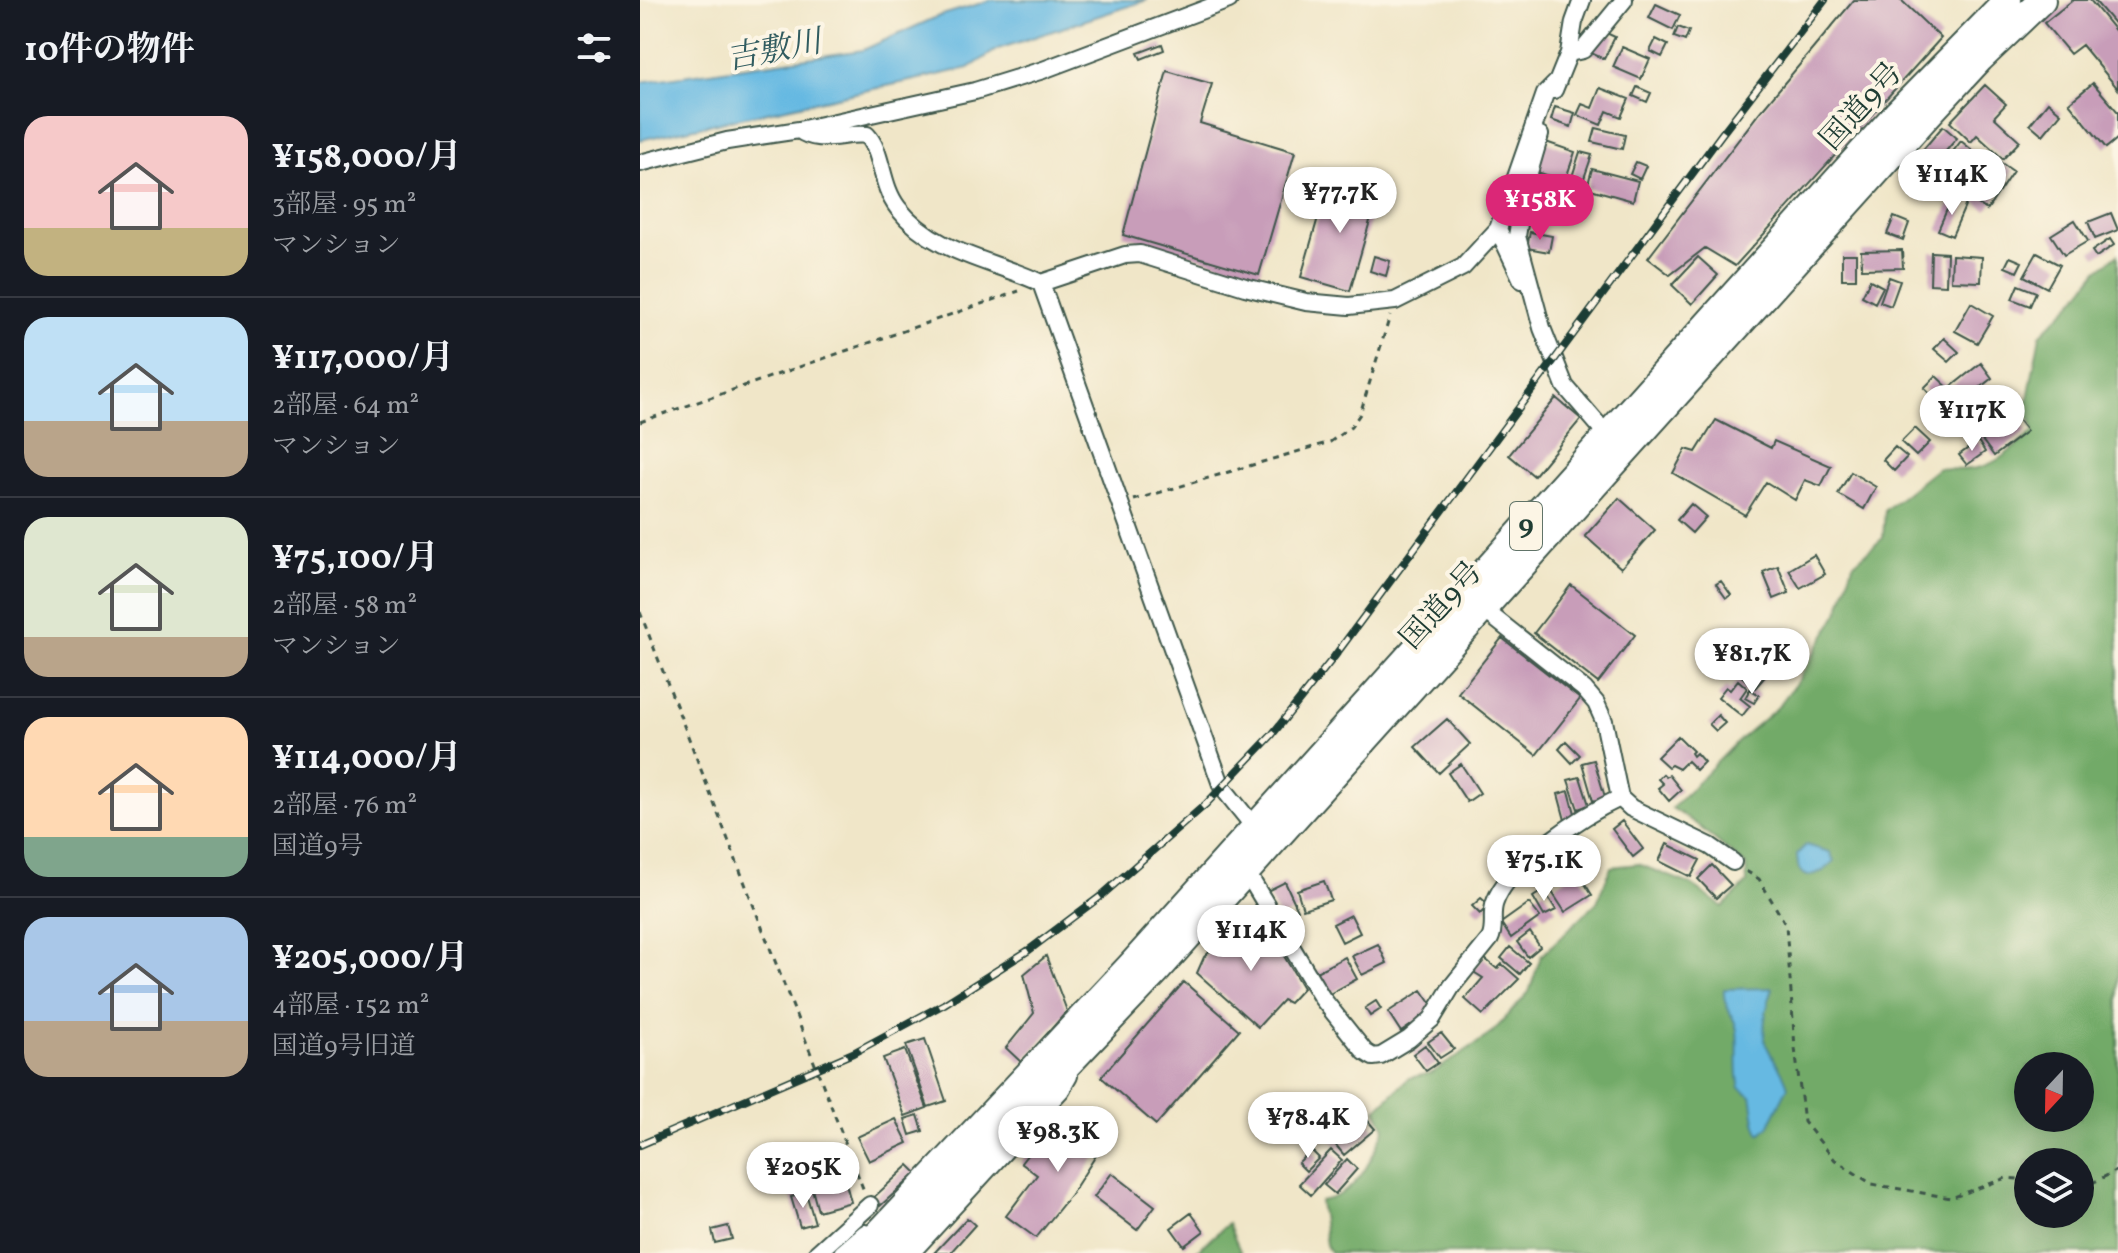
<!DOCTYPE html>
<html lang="ja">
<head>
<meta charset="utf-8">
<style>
  :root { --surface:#171b24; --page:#242831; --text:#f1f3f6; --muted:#9ea1a6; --line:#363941; --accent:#db2777 }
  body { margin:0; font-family:Vollkorn,"Noto Serif JP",serif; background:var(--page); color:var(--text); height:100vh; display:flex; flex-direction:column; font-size:30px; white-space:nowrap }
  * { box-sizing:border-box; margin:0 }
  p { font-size:26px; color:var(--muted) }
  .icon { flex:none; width:44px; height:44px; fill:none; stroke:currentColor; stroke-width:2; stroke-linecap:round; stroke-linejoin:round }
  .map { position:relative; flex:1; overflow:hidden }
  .sheet { display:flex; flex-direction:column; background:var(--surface); width:640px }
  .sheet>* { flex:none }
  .needle { width:52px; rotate:202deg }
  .controls { position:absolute; left:1374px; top:1052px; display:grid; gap:16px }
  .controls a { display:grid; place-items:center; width:80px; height:80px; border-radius:50%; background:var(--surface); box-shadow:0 8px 32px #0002; font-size:40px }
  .price { position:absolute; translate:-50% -68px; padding:0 18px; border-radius:28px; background:#fff; color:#222; font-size:26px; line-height:52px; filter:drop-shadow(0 2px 4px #0008) }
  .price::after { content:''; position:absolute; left:50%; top:48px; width:24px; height:18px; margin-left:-12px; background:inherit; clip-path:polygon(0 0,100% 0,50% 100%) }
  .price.active { background:var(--accent); color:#fff }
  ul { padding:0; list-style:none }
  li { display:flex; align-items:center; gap:24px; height:200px; padding:0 24px }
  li+li { border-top:2px solid var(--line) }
  li span { display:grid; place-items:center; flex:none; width:224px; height:160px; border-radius:24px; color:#555 }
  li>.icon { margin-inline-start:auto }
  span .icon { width:96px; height:96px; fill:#fffc; stroke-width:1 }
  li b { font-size:34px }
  h2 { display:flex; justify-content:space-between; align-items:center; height:96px; padding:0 24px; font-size:34px }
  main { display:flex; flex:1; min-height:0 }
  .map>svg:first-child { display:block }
</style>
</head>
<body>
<main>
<section class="sheet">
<h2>10件の物件<svg class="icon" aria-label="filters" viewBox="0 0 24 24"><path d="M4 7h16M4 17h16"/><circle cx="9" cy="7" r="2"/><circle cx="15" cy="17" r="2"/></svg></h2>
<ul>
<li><span style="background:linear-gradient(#f6c9c9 70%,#c2b280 0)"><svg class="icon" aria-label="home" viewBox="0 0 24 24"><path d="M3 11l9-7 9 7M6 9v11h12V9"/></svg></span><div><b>¥158,000/月</b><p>3部屋 · 95 m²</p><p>マンション</p></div></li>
<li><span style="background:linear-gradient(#bfe0f5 65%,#b9a48a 0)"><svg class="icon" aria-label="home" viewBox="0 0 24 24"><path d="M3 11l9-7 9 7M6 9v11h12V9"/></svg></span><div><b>¥117,000/月</b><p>2部屋 · 64 m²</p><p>マンション</p></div></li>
<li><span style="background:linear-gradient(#dfe7d0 75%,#b9a48a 0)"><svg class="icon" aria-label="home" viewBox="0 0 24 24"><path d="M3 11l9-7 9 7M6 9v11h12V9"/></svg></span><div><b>¥75,100/月</b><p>2部屋 · 58 m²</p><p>マンション</p></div></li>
<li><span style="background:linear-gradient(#ffd9b3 75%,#7fa58c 0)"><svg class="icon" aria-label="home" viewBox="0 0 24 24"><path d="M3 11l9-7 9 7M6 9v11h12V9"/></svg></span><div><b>¥114,000/月</b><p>2部屋 · 76 m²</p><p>国道9号</p></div></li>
<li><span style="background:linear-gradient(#a9c7e8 65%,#b9a48a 0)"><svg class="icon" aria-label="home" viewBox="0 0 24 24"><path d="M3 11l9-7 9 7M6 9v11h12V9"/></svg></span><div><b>¥205,000/月</b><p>4部屋 · 152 m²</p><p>国道9号旧道</p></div></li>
</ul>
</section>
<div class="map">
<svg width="1478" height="1253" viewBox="0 0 1478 1253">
  <rect width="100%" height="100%" fill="#fcf5e5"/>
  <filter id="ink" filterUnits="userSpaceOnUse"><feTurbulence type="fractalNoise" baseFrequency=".0125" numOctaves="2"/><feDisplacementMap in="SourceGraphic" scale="16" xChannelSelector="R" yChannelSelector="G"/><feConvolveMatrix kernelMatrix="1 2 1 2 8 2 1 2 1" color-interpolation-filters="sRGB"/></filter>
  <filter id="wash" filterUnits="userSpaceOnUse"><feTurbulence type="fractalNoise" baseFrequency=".006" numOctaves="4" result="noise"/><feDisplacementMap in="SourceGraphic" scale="32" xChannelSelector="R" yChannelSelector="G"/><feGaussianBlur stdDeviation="1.8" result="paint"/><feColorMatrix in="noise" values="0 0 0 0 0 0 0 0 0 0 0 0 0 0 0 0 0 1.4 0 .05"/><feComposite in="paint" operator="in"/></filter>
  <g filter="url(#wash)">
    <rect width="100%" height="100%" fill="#f0e6c8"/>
    <path fill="#72aa68" stroke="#48744e" stroke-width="2" fill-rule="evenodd" d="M1478,254V1253H690L686,1245L680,1201C717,1196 732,1160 745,1128L736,1110L769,1078L792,1073L852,1033L889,992L901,956L957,902L971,867L998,864L1050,884L1083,907L1107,883L1106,865L1056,824L1032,808L1097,742L1137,708L1159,679L1200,609L1213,564L1243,538L1245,510L1298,468C1347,475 1358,461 1394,431L1386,409L1400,335L1432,303L1458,270ZM1388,1066H1440V1118H1388ZM1388,1162H1440V1214H1388Z
      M588,1224L601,1253H554Z"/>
    <path fill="#66b9e2" stroke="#427b8b" stroke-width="2" d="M352,0H507L358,49L329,68L0,140V82L223,50L299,16Z
      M1166,845L1190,852L1194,861L1183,871L1168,876C1157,872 1158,866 1157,854Z
      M1133,988C1127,1005 1120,1029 1127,1046C1133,1061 1144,1070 1148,1087L1128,1127L1120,1134C1113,1124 1114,1109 1111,1096L1100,1088C1095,1070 1099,1050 1097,1031C1095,1015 1082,1006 1084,989Z"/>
    <g id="blocks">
      <path fill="#c89db9" d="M1214,0H1261L1301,38L1095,266L1065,248L1030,275L1008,258L1119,113Z
        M1433,0H1450L1478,34V89L1442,45L1430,54L1404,23Z
        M1454,0H1478V28Z
        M1016,4L1040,15L1033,30L1009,18Z
        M1038,27L1049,31L1045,41L1034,37Z
        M962,31L975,37L964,59L951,53Z
        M1016,39L1028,45L1022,57L1010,51Z
        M522,44L524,50L501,59L498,53Z
        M982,47L1010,59L1001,79L973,67Z
        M527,71L572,84L560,123L655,152L619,275L483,235Z
        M1453,83L1478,112V138L1466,148L1429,103Z
        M1345,85L1366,104L1354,117L1380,141L1363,159L1337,135L1331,142L1310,122Z
        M997,87L1011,93L1007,102L993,96Z
        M960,88L989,99L981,117L967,111L961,125L937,115L942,104L952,108Z
        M1408,102L1421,113L1403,135L1390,124Z
        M915,107L935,113L931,127L911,120Z
        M1303,126L1317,138L1290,170L1276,158Z
        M956,128L985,135L982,149L952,142Z
        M903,141L935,152L925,181L894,171Z
        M1321,141L1332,150L1316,171L1305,162Z
        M940,152L952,155L942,184L931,180Z
        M1351,156L1373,171L1347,210L1325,195Z
        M996,162L1006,166L1000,179L990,174Z
        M952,169L998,181L993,201L947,188Z
        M689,179L738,193L710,291L661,277Z
        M907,185L932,196L926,211L901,200Z
        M1312,198L1326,204L1312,236L1298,230Z
        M1471,213L1478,230L1455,239L1448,222Z
        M1254,217L1269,223L1263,240L1247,234Z
        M1435,220L1448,241L1424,255L1411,235Z
        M890,232L912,236L909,252L887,248Z
        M1470,239L1474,245L1456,257L1452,251Z
        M1262,250L1263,268L1222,269L1221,251Z
        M1291,252L1307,253L1306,285L1290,284Z
        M1397,253L1420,265L1407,288L1384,276Z
        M1202,254H1216V279H1202Z
        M1312,255L1342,257L1341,282L1311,281Z
        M734,256L750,261L746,276L730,271Z
        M1058,257L1078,275L1052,304L1032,285Z
        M1370,257L1382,262L1377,272L1365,267Z
        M1249,277L1260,281L1251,306L1240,302Z
        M1230,280L1243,287L1235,303L1222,296Z
        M1378,285L1396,292L1390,306L1372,299Z
        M1331,303L1353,316L1337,343L1315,331Z
        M1304,338L1319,352L1309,362L1294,349Z
        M1341,363L1352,378L1323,401L1312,386Z
        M1296,376L1315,394L1303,407L1284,388Z
        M916,398L941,419L894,476L869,455Z
        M1372,412L1387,431L1354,456L1339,436Z
        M1076,420L1131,448L1134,441L1191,466L1181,486L1165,480L1155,500L1126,482L1105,515L1033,473L1046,449L1056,452Z
        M1275,428L1290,442L1276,456L1261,442Z
        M1338,441L1345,452L1327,465L1319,455Z
        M1255,447L1267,457L1254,471L1243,460Z
        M1211,472L1236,487L1224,509L1198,494Z
        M979,498L1015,530L981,568L945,536Z
        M1051,504L1066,517L1052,533L1037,520Z
        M1174,555L1185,574L1160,588L1149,570Z
        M1138,566L1149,593L1134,599L1123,572Z
        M1081,581L1091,595L1086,598L1076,584Z
        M931,585L995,635L958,683L894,633Z
        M862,638L940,699L896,755L818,693Z
        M1118,651L1135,665L1115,688L1099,674Z
        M1098,680L1107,688L1100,698L1110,706L1102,716L1078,697L1086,687L1090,690Z
        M1110,689L1119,695L1114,703L1105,698Z
        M1078,715L1085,723L1076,731L1069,724Z
        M807,719L830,744L799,773L775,747Z
        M1038,736L1053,751L1051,753L1053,756L1056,753L1064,762L1056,770L1047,761L1039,769L1031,765L1028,767L1017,757Z
        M926,741L940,755L932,763L919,749Z
        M954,760L965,797L953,801L942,763Z
        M821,764L840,793L827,802L808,773Z
        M1023,774L1026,777L1029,775L1041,790L1029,801L1018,788L1023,784L1018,779Z
        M940,777L949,805L938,809L928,780Z
        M929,791L936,817L925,820L918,794Z
        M982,821L1003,849L993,857L972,829Z
        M923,841L941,866L927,876L917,863L899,876L892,866Z
        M1027,844L1060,860L1051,877L1019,861Z
        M1072,865L1091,885L1076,898L1058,879Z
        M937,871L952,895L925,912L910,889Z
        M684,881L691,900L663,909L657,890Z
        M645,882L658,910L639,918L627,891Z
        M904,890L916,910L904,916L893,897Z
        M841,898L849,905L840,914L832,906Z
        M889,903L900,917L871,938L861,923Z
        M711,915L720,933L702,942L693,924Z
        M618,926L629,931L663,988L649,1003L643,1000L618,1027L557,973L564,957L581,941L579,937L606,927Z
        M890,932L900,947L888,957L877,942Z
        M738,944L747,963L722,975L712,956Z
        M870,947L889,963L880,974L861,958Z
        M406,956L427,1011L382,1063L366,1048L394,1013L384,974Z
        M705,957L717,979L688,995L676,972Z
        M844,958L857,969L862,964L879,979L843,1015L825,999L843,978L832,971Z
        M544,982L599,1030L516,1125L461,1077Z
        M782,990L795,1009L761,1032L748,1012Z
        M736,1001L741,1009L730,1016L725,1008Z
        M801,1033L814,1049L800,1058L788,1042Z
        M285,1039L306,1101L288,1107L266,1045Z
        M785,1045L798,1063L786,1071L773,1054Z
        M265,1050L287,1108L265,1116L243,1058Z
        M447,1109L473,1129L432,1193L396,1238L366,1216L397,1175L381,1163L395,1145L411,1158Z
        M720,1112L735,1129L704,1155L690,1138Z
        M278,1115L283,1131L270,1135L265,1119Z
        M256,1119L268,1143L229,1161L217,1137Z
        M671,1150L679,1158L666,1171L658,1163Z
        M691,1150L702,1160L671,1195L659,1184Z
        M707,1159L717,1169L695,1194L684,1185Z
        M269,1165L277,1173L240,1206L233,1198Z
        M472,1173L515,1206L497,1230L454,1197Z
        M205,1180L211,1202L178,1211L172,1189Z
        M166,1193L175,1223L160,1227L151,1197Z
        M551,1213L564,1231L544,1246L531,1228Z
        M327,1218L335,1225L310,1253H294Z
        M88,1226L92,1239L75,1243L72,1230Z"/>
    </g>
  </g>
  <g filter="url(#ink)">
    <use href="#blocks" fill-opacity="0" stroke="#3e564a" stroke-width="2"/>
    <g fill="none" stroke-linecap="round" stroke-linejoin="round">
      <g stroke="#3e564a" stroke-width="20">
        <path id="minor" d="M929,53L943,50L984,0
          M914,90L929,53L934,22L942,0
          M159,130C178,145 205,132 227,135C243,152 240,185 258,208C294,254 353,260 401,283L582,787L615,828
          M900,135L886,183L877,236L902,328L925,386L968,436
          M0,163L87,141L159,130L335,91L403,70L589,0
          M858,229L882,280
          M401,283L485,255L500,254L605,287L666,302L709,306L755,301L823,267L858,229L905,94L918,81
          M843,609L944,689L956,703L964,721L980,798L991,808L1070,846L1093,862
          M606,871L682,998L725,1052L733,1057L741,1056L769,1039L792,1019L812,986L850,939C856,927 850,914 855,902C868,864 945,814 980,798
          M177,1253L230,1205
          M202,1253L225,1233
          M271,1253L421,1090L429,1076"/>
      </g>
      <g stroke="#3e564a" stroke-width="30">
        <path id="trunk" d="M220,1253L492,964L1258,112L1368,0
          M248,1253L516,972L1288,115L1340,59L1402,0"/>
      </g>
      <path stroke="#3e564a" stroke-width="3" stroke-dasharray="6 6" stroke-linecap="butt" d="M0,422L379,291
        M494,500L690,442L711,427L720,414L750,316
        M0,612L224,1191
        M1106,871L1119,879L1146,925L1155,1048L1164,1122L1195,1160L1232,1184L1311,1198L1366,1178L1388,1180
        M1440,1184L1448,1185L1478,1170"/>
      <use href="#minor" stroke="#fff" stroke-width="16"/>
      <use href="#trunk" stroke="#fff" stroke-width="26"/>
      <g stroke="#1f3d34" stroke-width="8">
        <path id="rail" d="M0,1145L213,1053L304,1004L389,950L461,896L566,804L631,736L694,657L1081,135L1185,0"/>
      </g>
      <use href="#rail" stroke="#fcf5e5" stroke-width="5" stroke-dasharray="15" stroke-linecap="butt"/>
    </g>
  </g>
  <g text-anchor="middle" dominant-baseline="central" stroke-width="8" stroke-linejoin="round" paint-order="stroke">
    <rect fill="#fcf5e5" stroke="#617469" stroke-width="2" x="870" y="502" width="32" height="48" rx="6"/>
    <g font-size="28" font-weight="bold" fill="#1f3d34">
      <text x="886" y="526">9</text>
    </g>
    <g font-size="30" fill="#1f3d34" stroke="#fcf5e5">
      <text transform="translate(1222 107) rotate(-48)">国道9号</text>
      <text transform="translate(802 606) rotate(-48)">国道9号</text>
    </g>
    <g font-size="32" font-style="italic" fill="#315c60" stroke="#fcf5e5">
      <text transform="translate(134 52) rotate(-11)">吉敷川</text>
    </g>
  </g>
</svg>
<div class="controls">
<a><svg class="needle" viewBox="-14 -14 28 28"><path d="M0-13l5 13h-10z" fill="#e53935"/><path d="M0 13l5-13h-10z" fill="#9ea1a6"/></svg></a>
<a><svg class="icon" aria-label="layers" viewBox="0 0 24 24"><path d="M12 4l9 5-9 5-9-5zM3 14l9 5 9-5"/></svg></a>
</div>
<b class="price" style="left:1312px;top:217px">¥114K</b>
<b class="price" style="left:700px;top:235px">¥77.7K</b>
<b class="price active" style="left:900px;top:242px">¥158K</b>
<b class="price" style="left:1332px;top:453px">¥117K</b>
<b class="price" style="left:1112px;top:696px">¥81.7K</b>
<b class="price" style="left:904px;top:903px">¥75.1K</b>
<b class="price" style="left:611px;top:973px">¥114K</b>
<b class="price" style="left:668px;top:1160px">¥78.4K</b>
<b class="price" style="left:418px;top:1174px">¥98.3K</b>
<b class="price" style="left:163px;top:1210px">¥205K</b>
</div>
</main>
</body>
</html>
